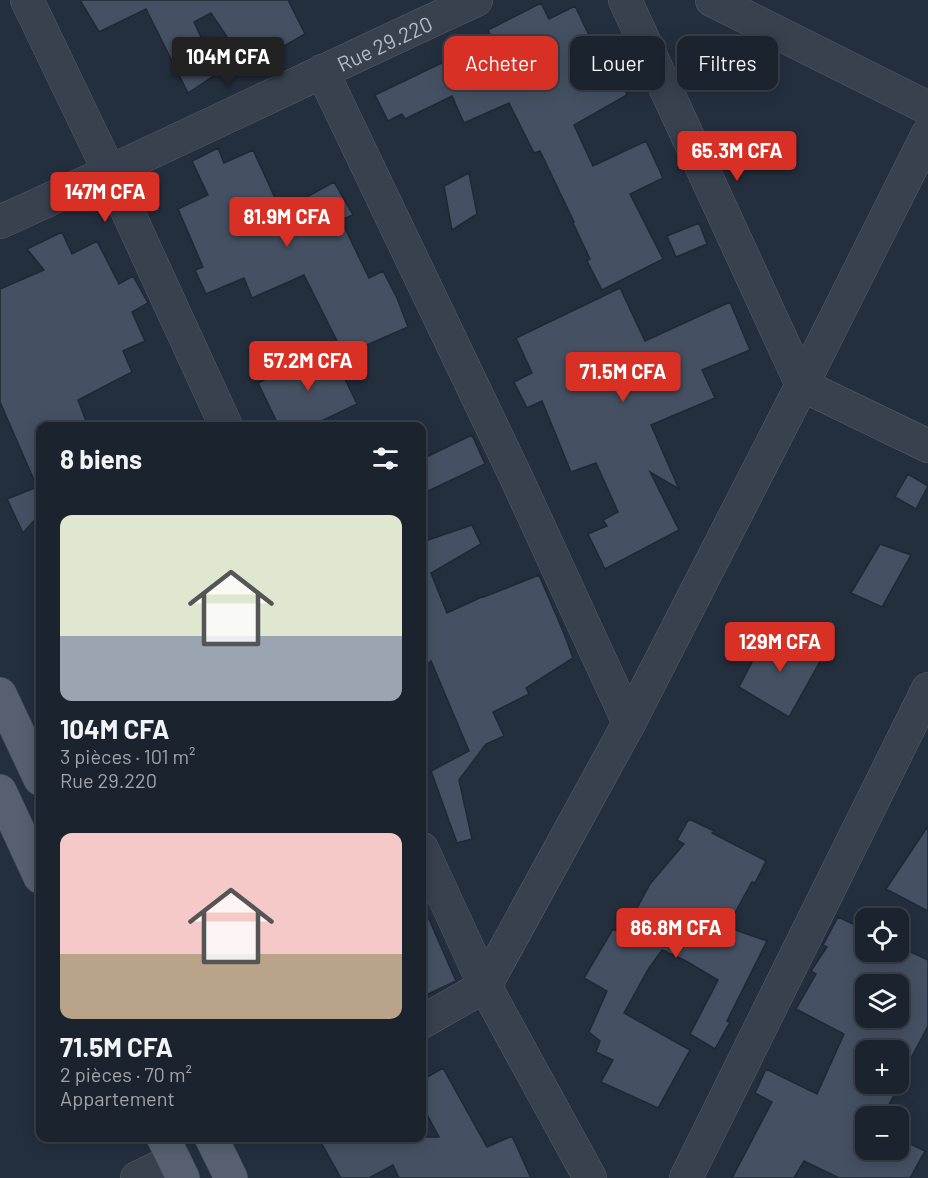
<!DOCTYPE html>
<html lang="fr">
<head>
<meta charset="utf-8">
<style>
  :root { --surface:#1b232e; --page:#242b36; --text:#f1f3f6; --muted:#a0a4aa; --line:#39404a; --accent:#d93025 }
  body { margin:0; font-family:Barlow,sans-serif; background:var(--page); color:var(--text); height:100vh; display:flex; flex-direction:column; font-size:22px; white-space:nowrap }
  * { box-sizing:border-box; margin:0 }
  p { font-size:20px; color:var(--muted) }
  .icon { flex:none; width:33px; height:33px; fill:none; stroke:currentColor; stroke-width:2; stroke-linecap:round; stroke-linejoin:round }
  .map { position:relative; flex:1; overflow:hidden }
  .drawer { position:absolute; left:36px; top:422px; width:390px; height:720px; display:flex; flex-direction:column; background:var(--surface); border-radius:12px; box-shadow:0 3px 15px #0003,0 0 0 2px var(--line) }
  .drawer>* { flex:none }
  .banner { position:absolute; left:444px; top:36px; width:393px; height:54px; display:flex; gap:12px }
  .fabs { position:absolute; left:855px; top:908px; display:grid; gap:12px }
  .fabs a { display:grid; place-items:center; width:54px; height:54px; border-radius:12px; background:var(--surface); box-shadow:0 3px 15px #0003,0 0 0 2px var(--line); font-size:30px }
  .price { position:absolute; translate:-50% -51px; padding:0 14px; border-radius:6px; background:var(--accent); color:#fff; font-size:20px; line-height:39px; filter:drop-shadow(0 2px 3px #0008) }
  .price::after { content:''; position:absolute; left:50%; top:36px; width:18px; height:14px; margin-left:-9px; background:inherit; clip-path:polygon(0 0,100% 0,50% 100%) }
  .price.current { background:#222; color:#fff }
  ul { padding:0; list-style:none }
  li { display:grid; align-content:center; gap:12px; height:318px; padding:0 24px }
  li span { display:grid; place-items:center; height:186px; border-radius:12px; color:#555 }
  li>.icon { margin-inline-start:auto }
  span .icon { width:108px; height:108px; fill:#fffc; stroke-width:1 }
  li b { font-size:26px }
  h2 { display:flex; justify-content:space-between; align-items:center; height:72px; padding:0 24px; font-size:26px }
  .pill { padding:0 21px; border-radius:12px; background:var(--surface); box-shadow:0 3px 15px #0003,0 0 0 2px var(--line); font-size:21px; line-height:54px }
  .pill.current { background:var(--accent); color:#fff }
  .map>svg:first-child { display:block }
</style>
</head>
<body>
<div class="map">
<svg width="928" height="1178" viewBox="0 0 928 1178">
  <rect width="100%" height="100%" fill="#242f3e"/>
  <path fill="#455162" stroke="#1f2835" stroke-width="1.5" fill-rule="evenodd" d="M80,0H288L305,34L247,67L211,13L194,22L218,73L188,93L146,9L99,32Z
    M541,3L549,19L575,6L599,56L610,51L627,95L574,125L593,166L646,141L663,178L630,194L663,259L602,290L587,261L590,259L573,223L574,222L540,151L534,153L509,103L464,123L452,96L405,119L402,114L388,121L375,95L492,39L488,30Z
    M218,148L224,163L253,150L281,211L334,182L353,215L341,220L369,278L383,271L397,298L408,327L344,355L304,275L252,298L244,278L206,294L195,270L203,267L178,209L208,195L192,161Z
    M469,173L477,214L452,230L444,186Z
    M699,223L707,244L676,257L667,236Z
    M62,232L72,254L97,241L119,284L133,276L148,303L132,312L145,341L123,351L132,372L78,400L88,426H40V514L23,533L7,499L37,487L0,402V289L44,270L27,249Z
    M620,288L645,341L730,302L750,350L702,370L715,398L651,425L679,489L650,472L679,530L605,569L588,534L607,526L603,520L618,512L596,463L571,472L542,401L527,408L514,382L532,373L516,338Z
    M330,348L357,404L311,426H279L258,383Z
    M472,435L485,464L422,494V459Z
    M908,474L928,486L916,509L895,497Z
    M472,525L481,544L431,573L447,613L484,596V597L539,575L565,636L573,658L526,688L529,694L493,712L504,736L486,744L459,780L472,839L457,843L431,771L469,751L431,661L422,669V542Z
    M880,544L911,555L882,607L851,593Z
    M769,630L823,656L789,717L739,687Z
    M689,819L714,831L712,833L766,861L755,883L752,882L727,927L767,941L727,1021L730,1022L715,1049L690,1034L718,980L686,961L662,950L649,968L624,1013L690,1050L658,1108L601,1082L613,1060L596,1052L600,1041L589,1032L607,991L584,978L613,929L623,934L650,884L684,844L677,840Z
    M928,826V911L886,889Z
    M422,903L456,981L422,997Z
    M838,917L866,930V951H898V946L928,960V1026L907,1066L909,1067L883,1116H866V1149H898V1138L925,1151L910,1178H839L804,1161L794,1178H732L772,1102L755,1093L766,1069L817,1094L844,1034L796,1009L816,974L811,971L827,947L823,945ZM866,984H898V1017H866ZM866,1050H898V1083H866Z
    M443,1068L487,1147L512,1136L531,1178H399L393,1165L369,1178H341L318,1137H439L422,1105V1080Z"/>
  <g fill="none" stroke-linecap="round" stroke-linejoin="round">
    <g stroke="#565f6c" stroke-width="34">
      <g id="minor">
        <path d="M27,0L110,173L226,426"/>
        <path d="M625,0L802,385L928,446"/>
        <path d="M712,0L928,108"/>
        <path d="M322,71L515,475L629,723"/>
        <path id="s1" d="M0,222C160,150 317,73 476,0"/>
        <path d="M422,849L485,986L590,1178"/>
        <path d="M422,1022L485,986L629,723L802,385L928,134"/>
        <path d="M137,1178L174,1160"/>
        <path d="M686,1178L928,689"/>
      </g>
    </g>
    <g stroke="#414a57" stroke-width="34">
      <path id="major" d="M0,694L40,779
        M0,791L40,877
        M163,1137L183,1178
        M211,1137L231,1178"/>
    </g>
    <use href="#minor" stroke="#38414e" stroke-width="33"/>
    <use href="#major" stroke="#56606e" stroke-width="33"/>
  </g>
  <g text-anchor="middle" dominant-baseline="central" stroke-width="6" stroke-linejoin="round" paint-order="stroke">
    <g font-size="21" fill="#b4bcc9" stroke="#1d2633">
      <text stroke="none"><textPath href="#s1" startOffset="424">Rue 29.220</textPath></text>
    </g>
  </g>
</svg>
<div class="fabs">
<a><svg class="icon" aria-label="locate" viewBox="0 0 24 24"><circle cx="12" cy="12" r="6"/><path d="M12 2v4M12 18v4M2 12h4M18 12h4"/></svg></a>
<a><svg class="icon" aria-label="layers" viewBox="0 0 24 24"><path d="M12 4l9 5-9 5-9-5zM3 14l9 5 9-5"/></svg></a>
<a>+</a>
<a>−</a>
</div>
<b class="price current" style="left:228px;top:88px">104M CFA</b>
<b class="price" style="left:737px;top:182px">65.3M CFA</b>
<b class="price" style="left:105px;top:223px">147M CFA</b>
<b class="price" style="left:287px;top:248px">81.9M CFA</b>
<b class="price" style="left:308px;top:392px">57.2M CFA</b>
<b class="price" style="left:623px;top:403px">71.5M CFA</b>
<b class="price" style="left:780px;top:673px">129M CFA</b>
<b class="price" style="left:676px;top:959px">86.8M CFA</b>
<div class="banner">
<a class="pill current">Acheter</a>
<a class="pill">Louer</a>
<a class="pill">Filtres</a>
</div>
<section class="drawer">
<h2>8 biens<svg class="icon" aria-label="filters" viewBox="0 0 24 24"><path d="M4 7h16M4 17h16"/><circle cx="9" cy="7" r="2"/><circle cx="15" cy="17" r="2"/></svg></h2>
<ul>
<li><span style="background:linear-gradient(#dfe7d0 65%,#9aa5b1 0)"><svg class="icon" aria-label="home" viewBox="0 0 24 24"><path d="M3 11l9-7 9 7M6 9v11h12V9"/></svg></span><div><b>104M CFA</b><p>3 pièces · 101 m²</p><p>Rue 29.220</p></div></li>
<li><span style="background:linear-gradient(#f6c9c9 65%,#b9a48a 0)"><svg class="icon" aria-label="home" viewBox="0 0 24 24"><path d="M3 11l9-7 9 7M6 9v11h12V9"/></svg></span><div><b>71.5M CFA</b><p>2 pièces · 70 m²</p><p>Appartement</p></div></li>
</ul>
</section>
</div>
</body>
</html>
